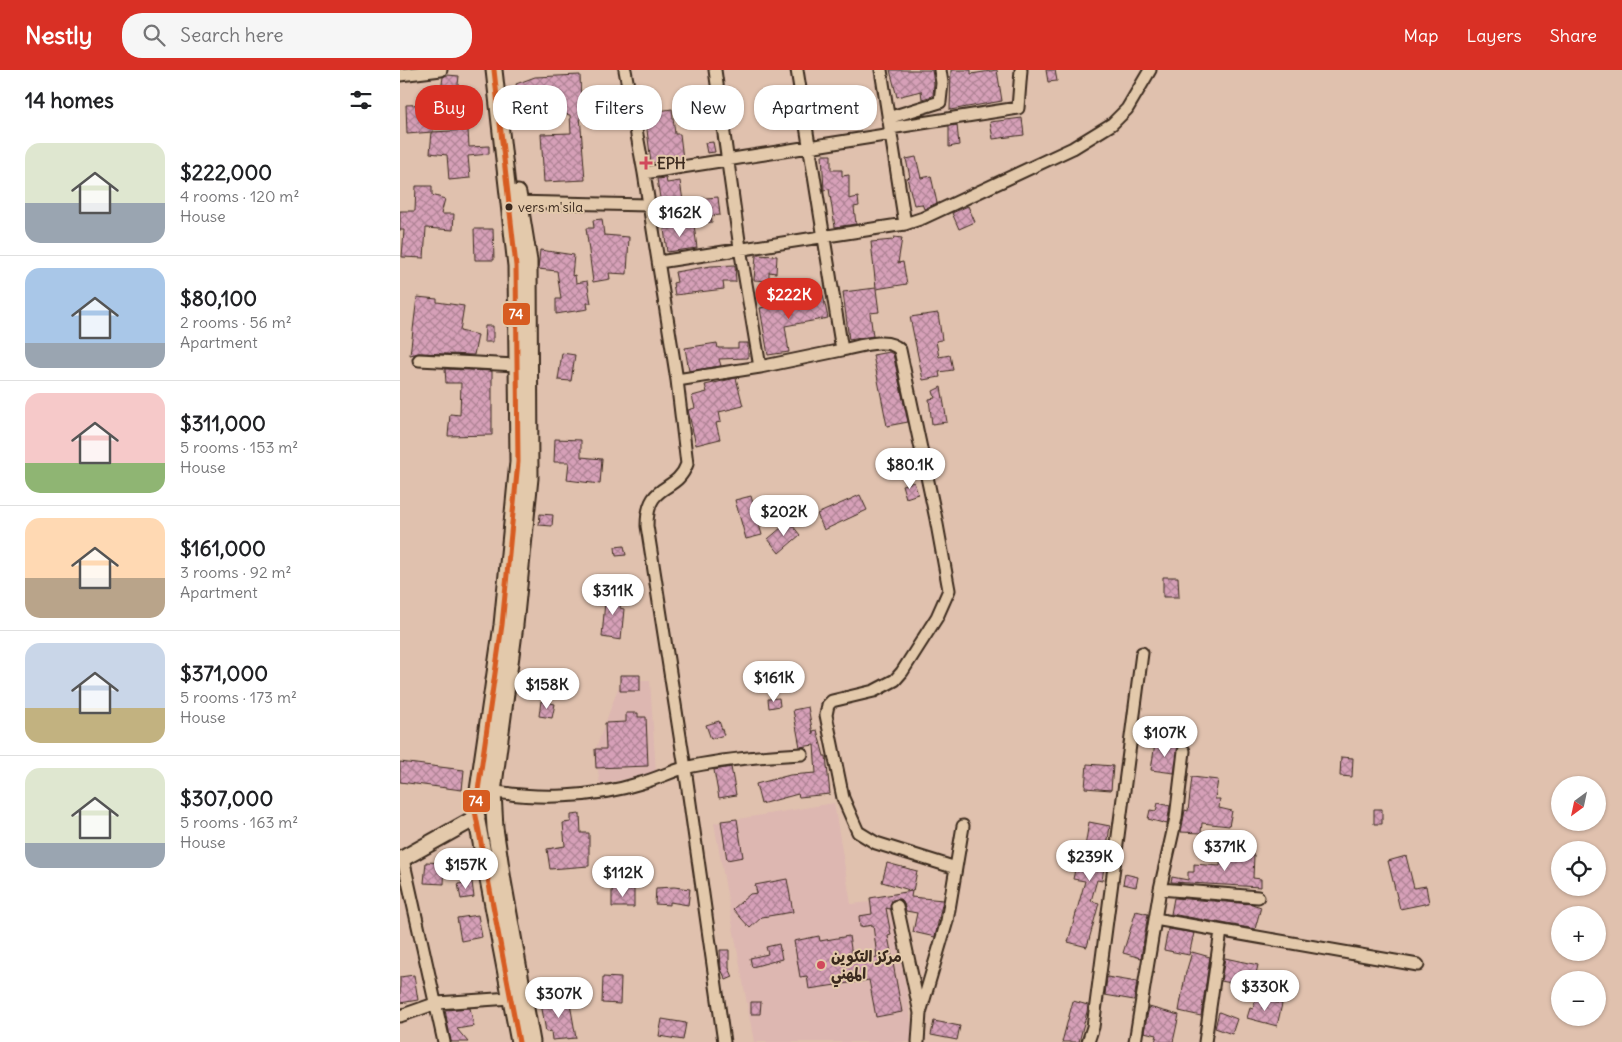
<!DOCTYPE html>
<html lang="en">
<head>
<meta charset="utf-8">
<style>
  :root { --surface:#fff; --page:#f6f6f6; --text:#202124; --muted:#757577; --line:#e0e0e0; --accent:#d93025 }
  body { margin:0; font-family:Delius,"Playpen Sans Arabic",sans-serif; background:var(--page); color:var(--text); height:100vh; display:flex; flex-direction:column; font-size:19px; white-space:nowrap }
  * { box-sizing:border-box; margin:0 }
  p { font-size:16px; color:var(--muted) }
  .icon { flex:none; width:28px; height:28px; fill:none; stroke:currentColor; stroke-width:2; stroke-linecap:round; stroke-linejoin:round }
  .map { position:relative; flex:1; overflow:hidden }
  .side { display:flex; flex-direction:column; background:var(--surface); width:400px }
  .side>* { flex:none }
  .banner { position:absolute; left:15px; top:15px; width:475px; height:45px; display:flex; gap:10px }
  .needle { width:32px; rotate:213deg }
  .buttons { position:absolute; left:1151px; top:706px; display:grid; gap:10px }
  .buttons a { display:grid; place-items:center; width:55px; height:55px; border-radius:50%; background:var(--surface); box-shadow:0 1px 4px #0004; font-size:25px }
  .price { position:absolute; translate:-50% -42px; padding:0 11px; border-radius:18px; background:#fff; color:#222; font-size:16px; line-height:32px; filter:drop-shadow(0 1px 2px #0008) }
  .price::after { content:''; position:absolute; left:50%; top:30px; width:15px; height:11px; margin-left:-8px; background:inherit; clip-path:polygon(0 0,100% 0,50% 100%) }
  .price.active { background:var(--accent); color:#fff }
  ul { padding:0; list-style:none }
  li { display:flex; align-items:center; gap:15px; height:125px; padding:0 25px }
  li+li { border-top:1px solid var(--line) }
  li span { display:grid; place-items:center; flex:none; width:140px; height:100px; border-radius:15px; color:#555 }
  li>.icon { margin-inline-start:auto }
  span .icon { width:60px; height:60px; fill:#fffc; stroke-width:1 }
  li b { font-size:21px }
  h2 { display:flex; justify-content:space-between; align-items:center; height:60px; padding:0 25px; font-size:21px }
  .tag { padding:0 18px; border-radius:20px; background:var(--surface); box-shadow:0 1px 4px #0004; font-size:18px; line-height:45px }
  .tag.active { background:var(--accent); color:#fff }
  header { display:flex; align-items:center; gap:30px; box-sizing:border-box; height:70px; padding:0 25px; background:var(--accent); color:#fff }
  header strong { font-size:24px }
  nav { display:flex; gap:28px; margin-inline-start:auto; font-size:18px }
  .search { width:350px; height:45px; background:var(--page); display:flex; align-items:center; gap:12px; box-sizing:border-box; padding:0 18px; border-radius:20px; color:var(--muted); font-size:19px }
  main { display:flex; flex:1; min-height:0 }
  .map>svg:first-child { display:block }
</style>
</head>
<body>
<header>
<strong>Nestly</strong>
<div class="search"><svg class="icon" aria-label="search" viewBox="0 0 24 24"><circle cx="10" cy="10" r="6"/><path d="M15 15l6 6"/></svg>Search here</div>
<nav><a>Map</a><a>Layers</a><a>Share</a></nav>
</header>
<main>
<section class="side">
<h2>14 homes<svg class="icon" aria-label="filters" viewBox="0 0 24 24"><path d="M4 7h16M4 17h16"/><circle cx="9" cy="7" r="2"/><circle cx="15" cy="17" r="2"/></svg></h2>
<ul>
<li><span style="background:linear-gradient(#dfe7d0 60%,#9aa5b1 0)"><svg class="icon" aria-label="home" viewBox="0 0 24 24"><path d="M3 11l9-7 9 7M6 9v11h12V9"/></svg></span><div><b>$222,000</b><p>4 rooms · 120 m²</p><p>House</p></div></li>
<li><span style="background:linear-gradient(#a9c7e8 75%,#9aa5b1 0)"><svg class="icon" aria-label="home" viewBox="0 0 24 24"><path d="M3 11l9-7 9 7M6 9v11h12V9"/></svg></span><div><b>$80,100</b><p>2 rooms · 56 m²</p><p>Apartment</p></div></li>
<li><span style="background:linear-gradient(#f6c9c9 70%,#8fb573 0)"><svg class="icon" aria-label="home" viewBox="0 0 24 24"><path d="M3 11l9-7 9 7M6 9v11h12V9"/></svg></span><div><b>$311,000</b><p>5 rooms · 153 m²</p><p>House</p></div></li>
<li><span style="background:linear-gradient(#ffd9b3 60%,#b9a48a 0)"><svg class="icon" aria-label="home" viewBox="0 0 24 24"><path d="M3 11l9-7 9 7M6 9v11h12V9"/></svg></span><div><b>$161,000</b><p>3 rooms · 92 m²</p><p>Apartment</p></div></li>
<li><span style="background:linear-gradient(#c9d6e8 65%,#c2b280 0)"><svg class="icon" aria-label="home" viewBox="0 0 24 24"><path d="M3 11l9-7 9 7M6 9v11h12V9"/></svg></span><div><b>$371,000</b><p>5 rooms · 173 m²</p><p>House</p></div></li>
<li><span style="background:linear-gradient(#dfe7d0 75%,#9aa5b1 0)"><svg class="icon" aria-label="home" viewBox="0 0 24 24"><path d="M3 11l9-7 9 7M6 9v11h12V9"/></svg></span><div><b>$307,000</b><p>5 rooms · 163 m²</p><p>House</p></div></li>
</ul>
</section>
<div class="map">
<svg width="1222" height="972" viewBox="0 0 1222 972">
  <defs>
    <pattern id="building-cross-hatch" width="8" height="8" patternUnits="userSpaceOnUse" patternTransform="scale(1.25)"><rect width="8" height="8" fill="#d6a0b8"/><path d="M0 0l8 8M0 8l8-8" fill="none" stroke="#af8395"/></pattern>
  </defs>
  <rect width="100%" height="100%" fill="#e0c1ae"/>
  <filter id="ink" filterUnits="userSpaceOnUse"><feTurbulence type="fractalNoise" baseFrequency=".02" numOctaves="2"/><feDisplacementMap in="SourceGraphic" scale="10" xChannelSelector="R" yChannelSelector="G"/><feConvolveMatrix kernelMatrix="1 2 1 2 8 2 1 2 1" color-interpolation-filters="sRGB"/></filter>
  <g filter="url(#ink)">
    <path fill="#ddb7b1" d="M221,610H250L256,703L200,714L195,681Z
      M434,733L451,834L492,830L512,955V972H354L314,753Z"/>
    <path fill="url(#building-cross-hatch)" stroke="#3b2a1e" d="M490,0H532L534,13L533,26L522,29L521,21L497,27Z
      M551,0H571V4L597,0L602,31L550,40Z
      M646,0H655L657,11L648,12Z
      M47,5L59,6L57,23L41,21L43,7Z
      M180,5L181,32H179L185,110L144,112L141,64L171,63L170,45L146,41V36L122,41L116,14L135,7Z
      M31,34L33,62L68,60L69,77L89,76V84L68,86L70,108L49,110L47,85L30,83L32,62L7,64L6,35Z
      M272,39L275,64H280L283,89L251,93L245,43Z
      M622,48L624,65L593,69L590,52Z
      M557,55L559,75L549,77V56Z
      M313,72L315,82L307,83L305,73Z
      M422,85H431V100H442V106L449,105V129L458,127L459,136L454,137L456,154L435,157L429,119L424,120Z
      M516,87L521,108L531,106L537,133L524,139L522,134L514,135L507,108L510,107L506,89Z
      M266,108L267,113L280,111L283,131L261,134L257,109Z
      M16,116H32V125L45,129L41,144H54L53,160L26,158L24,188L2,187L4,160H0V141H15Z
      M318,127L320,145L311,146L312,152L297,154L294,129Z
      M568,136L575,152L559,159L552,143Z
      M202,149L204,165L229,167L227,204L209,203L210,209L193,212L186,158H194L193,150Z
      M294,155L297,178L267,182L264,159Z
      M74,159H93L94,190H75Z
      M494,167L502,168L498,193L503,192L507,214L476,219L479,242L470,243L473,266L449,270L443,222L476,218L471,172L493,170Z
      M140,180L174,185L172,206L175,205L176,213L187,211L191,233H187L188,239L156,244V229H161L157,201L138,199Z
      M356,185L377,186L376,203L369,202V211L354,210Z
      M335,195L336,212H323L324,219L275,225L273,213L277,212L275,202L311,196Z
      M423,225L428,248L385,256L389,282L368,285L360,238Z
      M17,227L37,229V232L64,236L60,261L78,265L74,285L19,283L10,285Z
      M538,243L542,270L536,271L539,287L550,285L553,300L539,302L540,307L523,310L510,247Z
      M85,256H93V272H84Z
      M317,273L318,278H338V273H348V288L319,289L321,296L289,301L285,278Z
      M489,282L493,284L508,352L487,356L473,285Z
      M162,283L175,285L171,311L158,310Z
      M45,299L92,301V365L48,366L50,344L60,345L61,313H46Z
      M336,308L343,336L319,342L321,352L316,353L320,369L296,375L288,340L295,338L292,326L307,322L305,315Z
      M541,317L547,352L532,354L529,329L535,328L533,321Z
      M155,369L181,370V387L202,389L200,414L167,410L169,392H154Z
      M514,412L518,424L506,428L502,415Z
      M460,425L467,440L424,460L417,444Z
      M351,426L362,465L346,469L335,430Z
      M140,444L153,445L152,456L139,455Z
      M389,451L400,465L379,483L368,469Z
      M224,476L226,485L216,486L215,477Z
      M763,507H778L779,527H763Z
      M206,519L223,523L220,538L224,539L221,570L202,567Z
      M220,605H240V621H220Z
      M379,628L380,636L369,638L368,629Z
      M141,631L155,634L152,648L139,646Z
      M408,637L413,664V661L417,660L424,686H426L430,724L399,727L398,724L361,734L356,714L390,705L416,703L414,675L400,677L393,640Z
      M226,643H238V647H246L248,696L196,698L195,679H206L205,653L226,652Z
      M319,651L324,665L311,669L306,655Z
      M755,673L779,676L774,703L751,700Z
      M941,687L953,688L952,707L940,706Z
      M0,692L64,700L62,720L0,712Z
      M687,694L713,696L711,720L685,718Z
      M331,697L336,725L319,728L314,700Z
      M792,707L818,710L815,729H820L819,738L832,741L829,756L802,753L801,763L781,762L785,740L788,741Z
      M758,733L770,736L767,754L748,749L750,740L756,741Z
      M974,739H982V754H974Z
      M180,744L181,763H189V796L150,799L147,779L165,776L163,753L171,752V745Z
      M337,749L343,787L327,790L321,751Z
      M689,752L710,756L702,811L697,810L691,831L699,833L687,877L668,872L685,811L673,809L676,795L682,796Z
      M821,784L854,785L853,808L861,809V817L771,812L772,807L788,810V802H794V794L820,796Z
      M1006,786L1014,818L1026,816L1029,833L1000,839L988,791Z
      M26,792L45,793L44,814L24,813Z
      M487,793L517,801L513,821L482,812Z
      M725,804L738,807L736,817L723,814Z
      M387,809L393,842L362,847L350,858L333,839L350,824L357,823L355,815Z
      M72,812L74,827L61,829L58,814Z
      M274,817L290,819L288,835L270,832V835L255,834L256,818Z
      M234,819V837H212V820Z
      M512,821L511,827L543,830L535,867L513,862L517,843L506,841L504,834L500,829L492,830L490,839L486,838L491,865L488,866L502,942L476,947L469,910L409,919L407,906L400,907L394,871L419,866L420,871L449,866L453,891L477,887L473,855L460,857L459,846L472,844L470,828Z
      M774,828L852,834L861,837L855,859L771,844Z
      M736,841L748,844L741,888L723,883Z
      M78,845L82,867L61,871L57,848Z
      M768,859L794,863L789,885L764,880Z
      M379,874L382,889L352,897L350,888L368,884L366,877Z
      M320,880H329V898L333,907L326,910L321,899Z
      M792,882L810,887L801,946L779,941L785,906Z
      M825,888L858,895L853,917L821,911Z
      M14,905L18,930L0,933V907Z
      M203,907L221,908L220,934L202,933Z
      M707,907L737,912L734,930L705,925Z
      M856,927L882,934L877,956L847,948L850,938L853,939Z
      M169,928L176,968L152,970L151,961L146,962L141,933Z
      M673,931L688,935L687,942L679,972H662Z
      M351,932H361L360,944H351Z
      M749,937L779,945L773,972H755L757,965L744,962Z
      M70,938L74,956L57,959L68,972H51L45,940Z
      M819,942L837,949L832,964L815,958Z
      M262,949L286,953L283,970L259,966Z
      M534,951L560,956L557,970L531,965Z"/>
    <g fill="none" stroke-linecap="round" stroke-linejoin="round">
      <g stroke="#3b2a1e" stroke-width="15">
        <path id="minor" d="M225,0L244,103L277,310L360,297
          M315,0L340,178L360,297L442,280L397,0
          M481,0L505,154
          M0,5L41,0
          M488,48L540,32L542,13L540,0
          M490,58L618,38L621,0
          M244,103L491,64
          M112,132L248,135
          M259,192L505,154L523,148L673,78L712,54L727,39L750,0
          M442,280C458,277 488,266 500,280L536,449L549,520L537,547L502,602L495,610L474,621L432,631L428,635L426,645L443,728L458,762L476,773L556,798
          M19,290L117,295
          M277,310L287,394C276,425 247,410 247,456L285,698L324,972
          M86,720C134,730 194,728 241,713C256,709 270,702 284,698C323,689 363,686 402,684
          M3,789L44,972
          M760,819L858,827
          M497,836L520,943L518,972
          M755,849L1018,895
          M520,943L547,851L563,756
          M0,946L37,933L111,928
          M688,972L693,957L742,583
          M735,972L760,819L776,748L784,681
          M805,972L821,861"/>
      </g>
      <g stroke="#3b2a1e" stroke-width="19">
        <path id="major" d="M94,0L116,196L118,392L102,555L75,741L119,972
          M118,123L129,191L130,408L115,555L93,722L95,758L103,811L132,972
          M0,790L77,747"/>
      </g>
      <use href="#minor" stroke="#e3c9ab" stroke-width="11"/>
      <use href="#major" stroke="#e3c9ab" stroke-width="15"/>
      <g stroke="#e3c9ab" stroke-width="9">
        <path id="bus-1" d="M94,0L116,196L118,392L102,555L75,741L119,972"/>
      </g>
      <use href="#bus-1" stroke="#d75c21" stroke-width="5"/>
    </g>
  </g>
  <g fill="#d1495b" stroke="#e3c9ab" stroke-width="2">
    <path d="M243.5 85.5h5v5h5v5h-5v5h-5v-5h-5v-5h5z"/>
    <circle cx="421" cy="895" r="5"/>
  </g>
  <circle fill="#3b2a1e" stroke="#e3c9ab" stroke-width="2" cx="109" cy="137" r="4.5"/>
  <g text-anchor="middle" dominant-baseline="central" stroke-width="4" stroke-linejoin="round" paint-order="stroke">
    <g font-size="14" fill="#3b2a1e" stroke="#e3c9ab" text-anchor="start">
      <text x="118" y="137">vers m'sila</text>
    </g>
    <g font-size="15" font-weight="bold" fill="#3b2a1e" stroke="#e3c9ab" text-anchor="start">
      <text x="257" y="93">EPH</text>
      <text x="431" y="886">مركز التكوين<tspan x="431" dy="17">المهني</tspan></text>
    </g>
  </g>
  <g stroke="#e3c9ab" stroke-width="2">
    <rect x="102" y="232" width="29" height="24" rx="5" fill="#d75c21"/>
    <rect x="62" y="719" width="29" height="24" rx="5" fill="#d75c21"/>
  </g>
  <g font-size="14" text-anchor="middle" font-weight="bold" fill="#fff">
    <text x="116" y="249">74</text>
    <text x="76" y="736">74</text>
  </g>
</svg>
<div class="buttons">
<a><svg class="needle" viewBox="-14 -14 28 28"><path d="M0-13l5 13h-10z" fill="#e53935"/><path d="M0 13l5-13h-10z" fill="#757577"/></svg></a>
<a><svg class="icon" aria-label="locate" viewBox="0 0 24 24"><circle cx="12" cy="12" r="6"/><path d="M12 2v4M12 18v4M2 12h4M18 12h4"/></svg></a>
<a>+</a>
<a>−</a>
</div>
<b class="price" style="left:280px;top:168px">$162K</b>
<b class="price active" style="left:389px;top:250px">$222K</b>
<b class="price" style="left:510px;top:420px">$80.1K</b>
<b class="price" style="left:384px;top:467px">$202K</b>
<b class="price" style="left:213px;top:546px">$311K</b>
<b class="price" style="left:374px;top:633px">$161K</b>
<b class="price" style="left:147px;top:640px">$158K</b>
<b class="price" style="left:765px;top:688px">$107K</b>
<b class="price" style="left:825px;top:802px">$371K</b>
<b class="price" style="left:690px;top:812px">$239K</b>
<b class="price" style="left:66px;top:820px">$157K</b>
<b class="price" style="left:223px;top:828px">$112K</b>
<b class="price" style="left:865px;top:942px">$330K</b>
<b class="price" style="left:159px;top:949px">$307K</b>
<div class="banner">
<a class="tag active">Buy</a>
<a class="tag">Rent</a>
<a class="tag">Filters</a>
<a class="tag">New</a>
<a class="tag">Apartment</a>
</div>
</div>
</main>
</body>
</html>
